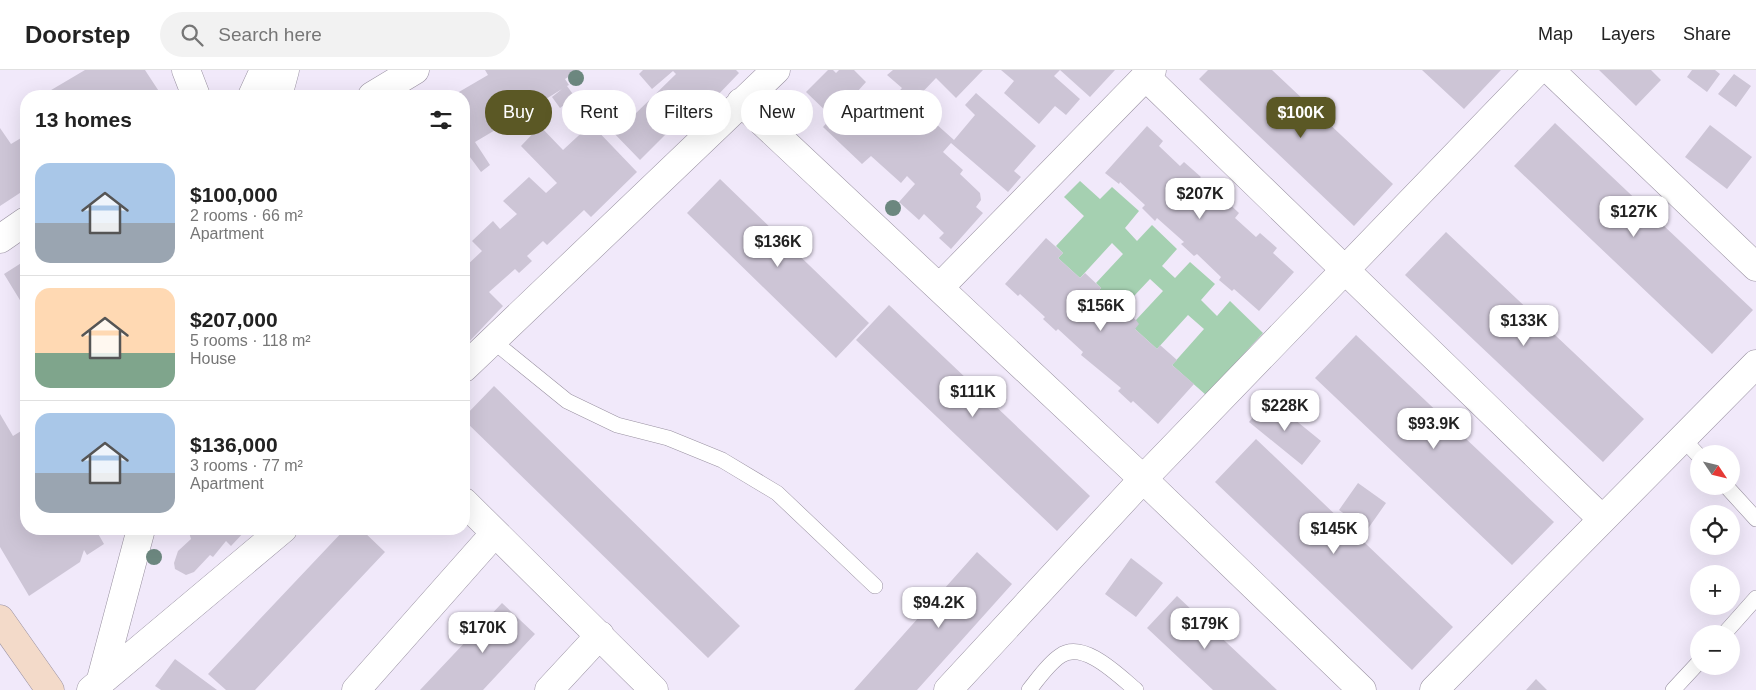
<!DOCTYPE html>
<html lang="en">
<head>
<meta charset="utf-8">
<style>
  :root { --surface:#fff; --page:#f2f2f2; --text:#222; --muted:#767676; --line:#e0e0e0; --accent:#5b5825 }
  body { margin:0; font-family:Helvetica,sans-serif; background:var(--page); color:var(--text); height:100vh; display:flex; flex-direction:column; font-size:19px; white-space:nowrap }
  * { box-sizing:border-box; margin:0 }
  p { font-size:16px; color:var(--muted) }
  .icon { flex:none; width:28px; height:28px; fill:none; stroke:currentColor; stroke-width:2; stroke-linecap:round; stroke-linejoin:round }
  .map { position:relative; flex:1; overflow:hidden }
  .panel { position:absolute; left:20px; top:20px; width:450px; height:445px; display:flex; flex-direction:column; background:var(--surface); border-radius:20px; box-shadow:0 5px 20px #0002 }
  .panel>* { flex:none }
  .hud { position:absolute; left:485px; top:20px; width:475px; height:45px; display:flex; gap:10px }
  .needle { width:32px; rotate:125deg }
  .buttons { position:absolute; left:1690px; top:375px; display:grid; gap:10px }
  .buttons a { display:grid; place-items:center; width:50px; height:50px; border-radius:50%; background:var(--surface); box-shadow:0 5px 20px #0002; font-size:25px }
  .price { position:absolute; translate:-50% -42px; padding:0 11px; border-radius:10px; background:#fff; color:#222; font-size:16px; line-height:32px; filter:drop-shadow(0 1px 2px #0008) }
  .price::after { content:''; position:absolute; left:50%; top:30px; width:15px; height:11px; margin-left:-8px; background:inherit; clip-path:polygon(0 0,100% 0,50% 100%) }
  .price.selected { background:var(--accent); color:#fff }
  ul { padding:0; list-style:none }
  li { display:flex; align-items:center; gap:15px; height:125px; padding:0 15px }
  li+li { border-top:1px solid var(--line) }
  li span { display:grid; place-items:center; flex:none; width:140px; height:100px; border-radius:15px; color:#555 }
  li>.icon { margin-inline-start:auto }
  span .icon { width:60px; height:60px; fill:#fffc; stroke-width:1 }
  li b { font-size:21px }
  h2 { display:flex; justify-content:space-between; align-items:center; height:60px; padding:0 15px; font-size:21px }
  .tag { padding:0 18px; border-radius:22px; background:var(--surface); box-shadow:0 5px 20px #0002; font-size:18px; line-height:45px }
  .tag.selected { background:var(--accent); color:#fff }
  header { display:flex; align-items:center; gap:30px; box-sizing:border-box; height:70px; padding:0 25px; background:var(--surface); border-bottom:1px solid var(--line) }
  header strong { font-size:24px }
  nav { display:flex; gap:28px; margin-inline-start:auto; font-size:18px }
  .search { width:350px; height:45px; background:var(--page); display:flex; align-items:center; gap:12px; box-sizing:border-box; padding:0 18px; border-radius:28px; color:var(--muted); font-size:19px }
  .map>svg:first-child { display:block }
</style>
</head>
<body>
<header>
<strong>Doorstep</strong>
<div class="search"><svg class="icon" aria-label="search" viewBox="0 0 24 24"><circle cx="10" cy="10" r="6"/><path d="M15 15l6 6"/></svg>Search here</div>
<nav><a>Map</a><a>Layers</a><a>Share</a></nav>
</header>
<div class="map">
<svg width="1756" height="620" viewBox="0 0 1756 620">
  <rect width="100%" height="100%" fill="#f1e9fa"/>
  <path fill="#a5d0b1" d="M1080,111L1100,129L1112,117L1139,141L1125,158L1137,171L1152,155L1177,179L1162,196L1175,208L1190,192L1215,214L1201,230L1217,246L1230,231L1263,263L1206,325L1172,295L1204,259L1188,245L1157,279L1135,259L1136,250L1163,221L1150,209L1118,243L1097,223L1101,218L1096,213L1123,184L1112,173L1080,208L1058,188L1063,183L1056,176L1084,146L1064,127Z"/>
  <path fill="#cdc5d6" d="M85,0H145L162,26H41Z
    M485,0H580L565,9L569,15L567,16L575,27L560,38L552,27L562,19L525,42L522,36L510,42L514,49L475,72L490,95L481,102L464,79V26H452L488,5Z
    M643,0H736L739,3L714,29L708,22L640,90L608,57L625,40L632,47L676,4L673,1L652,19L639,4Z
    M828,0H833L836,3L839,0H854L866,12L848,32L870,53L902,18L887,5L893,0H983L956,28L936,8L915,30L918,34L916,36L954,70L975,45L965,35L976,23L1036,76L1014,101L1021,107L1008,122L951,73L943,82L963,100L960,104L980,123L981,130L976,137L983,143L951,179L939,168L944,163L924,144L919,150L899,132L915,114L907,106L901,113L871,86L862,94L823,57L832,47L806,22Z
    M1001,0H1060L1054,6L1080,29L1066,45L1055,36L1039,54L1004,23L1014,11Z
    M1060,0H1115L1090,27Z
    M1208,0H1272L1393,114L1354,156L1199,9Z
    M1422,0H1501L1464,39Z
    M1599,0H1651L1661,10L1636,36Z
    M1692,0H1715L1720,4L1707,22L1687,7Z
    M1734,4L1751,16L1736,37L1718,24Z
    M1555,53L1753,240L1712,284L1514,96Z
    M591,54L637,102L591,147L584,140L547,175L543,171L527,186L532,191L519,203L515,199L489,222L503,236L464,277V195L465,197L482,181L472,171L493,151L500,159L517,144L503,131L529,107L546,123L557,113L521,76L540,56L563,80Z
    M1710,55L1752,87L1727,119L1685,87Z
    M1147,56L1163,71L1159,76L1180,96L1184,92L1201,107L1196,112L1219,133L1223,128L1239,143L1235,148L1256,167L1260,163L1277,178L1273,183L1294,202L1259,241L1234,219L1232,221L1219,210L1221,207L1197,184L1194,186L1181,174L1184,172L1157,148L1155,151L1142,138L1145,135L1120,112L1119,114L1105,103Z
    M0,58L11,74L26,65V119L0,136Z
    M720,109L869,253L836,288L687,143Z
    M1446,162L1644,349L1603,392L1405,205Z
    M1046,168L1063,183L1058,188L1080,208L1085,203L1101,218L1097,223L1118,243L1122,239L1136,250L1139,254L1135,259L1157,279L1160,275L1177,290L1172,295L1194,314L1158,354L1133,331L1131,333L1118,321L1121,318L1081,285L1083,282L1058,259L1056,261L1043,249L1045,247L1020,224L1018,226L1005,214Z
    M26,190V240L4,204Z
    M889,235L1090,426L1057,461L856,270Z
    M1356,265L1554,452L1512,495L1315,308Z
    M494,316L740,556L708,588L464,350V347Z
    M1268,328L1321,371L1302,395L1249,352Z
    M0,344L13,366L26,358V459H98L96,460L104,474L87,485L84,480L80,492L29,526L0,477Z
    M1256,369L1453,557L1412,600L1215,412Z
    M1358,413L1386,433L1367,460L1339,440Z
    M188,459H244L246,460L231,476L226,471L213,487L210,485L194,502L186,505L175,499L174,493L178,481L191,469Z
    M345,459H361L385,482L255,620H226L208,604Z
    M977,482L1012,514L917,620H854Z
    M1131,488L1163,513L1136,547L1105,524Z
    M1177,526L1277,620H1213L1147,558Z
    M502,533L535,564L483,620H420Z
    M175,589L217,620H161L155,616Z
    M1536,609L1547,620H1526Z"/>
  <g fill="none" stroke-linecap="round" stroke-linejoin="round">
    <g stroke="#9991a1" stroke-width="16">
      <path id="service" d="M493,271L567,331L617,355L668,368L722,390L777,423L875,516
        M1684,370L1699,386
        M1726,416L1756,449
        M1724,564L1756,528
        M1029,620C1038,609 1048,594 1060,586C1083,569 1119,606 1136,620
        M1673,620L1699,592"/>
    </g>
    <g stroke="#9991a1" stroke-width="29">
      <path id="minor" d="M186,0L196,26
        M1550,0L1756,197
        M1146,7L1602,449
        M252,26L264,0
        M278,26L285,0
        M372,26L415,0
        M741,32L1143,409L1362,620
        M0,169L26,151
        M940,217L1152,0
        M464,298L776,0
        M464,432L654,620
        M100,613L141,459
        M91,620L283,459
        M356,620L494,464
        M549,620L600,565
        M948,620L1143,409L1538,0
        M1434,620L1756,294"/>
    </g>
    <g stroke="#9991a1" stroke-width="29">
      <path id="secondary" d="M0,549L50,620"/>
    </g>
    <use href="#service" stroke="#fff" stroke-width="15"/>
    <use href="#minor" stroke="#fff" stroke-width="28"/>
    <use href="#secondary" stroke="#f3dac9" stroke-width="28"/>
  </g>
  <g fill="#6c877f">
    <circle cx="576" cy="8" r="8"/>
    <circle cx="893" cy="138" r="8"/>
    <circle cx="154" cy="487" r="8"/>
  </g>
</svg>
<div class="buttons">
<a><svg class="needle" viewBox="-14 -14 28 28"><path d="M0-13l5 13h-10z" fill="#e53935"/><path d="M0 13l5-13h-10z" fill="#767676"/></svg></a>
<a><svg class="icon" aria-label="locate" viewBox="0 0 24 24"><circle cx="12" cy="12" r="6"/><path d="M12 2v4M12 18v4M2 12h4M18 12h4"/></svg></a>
<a>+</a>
<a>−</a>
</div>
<b class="price selected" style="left:1301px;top:69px">$100K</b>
<b class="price" style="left:1200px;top:150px">$207K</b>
<b class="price" style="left:1634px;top:168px">$127K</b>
<b class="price" style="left:778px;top:198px">$136K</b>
<b class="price" style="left:1101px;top:262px">$156K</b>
<b class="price" style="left:1524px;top:277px">$133K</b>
<b class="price" style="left:973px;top:348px">$111K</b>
<b class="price" style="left:1285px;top:362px">$228K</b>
<b class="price" style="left:1434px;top:380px">$93.9K</b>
<b class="price" style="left:1334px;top:485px">$145K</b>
<b class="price" style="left:939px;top:559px">$94.2K</b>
<b class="price" style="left:1205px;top:580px">$179K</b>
<b class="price" style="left:483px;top:584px">$170K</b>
<div class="hud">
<a class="tag selected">Buy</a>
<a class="tag">Rent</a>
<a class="tag">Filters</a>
<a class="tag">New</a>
<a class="tag">Apartment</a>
</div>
<section class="panel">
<h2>13 homes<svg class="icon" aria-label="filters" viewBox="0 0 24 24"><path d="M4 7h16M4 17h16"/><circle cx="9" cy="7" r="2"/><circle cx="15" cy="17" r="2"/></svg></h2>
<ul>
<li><span style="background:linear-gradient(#a9c7e8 60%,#9aa5b1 0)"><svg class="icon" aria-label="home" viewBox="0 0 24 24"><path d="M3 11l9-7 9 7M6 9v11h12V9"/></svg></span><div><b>$100,000</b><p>2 rooms · 66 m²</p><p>Apartment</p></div></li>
<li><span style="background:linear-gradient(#ffd9b3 65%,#7fa58c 0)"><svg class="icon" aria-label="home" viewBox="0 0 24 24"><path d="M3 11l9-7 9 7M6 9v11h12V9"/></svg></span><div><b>$207,000</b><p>5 rooms · 118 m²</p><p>House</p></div></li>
<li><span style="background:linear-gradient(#a9c7e8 60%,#9aa5b1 0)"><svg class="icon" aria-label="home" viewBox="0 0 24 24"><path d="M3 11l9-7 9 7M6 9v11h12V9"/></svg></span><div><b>$136,000</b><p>3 rooms · 77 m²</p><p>Apartment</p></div></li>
</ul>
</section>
</div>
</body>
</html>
